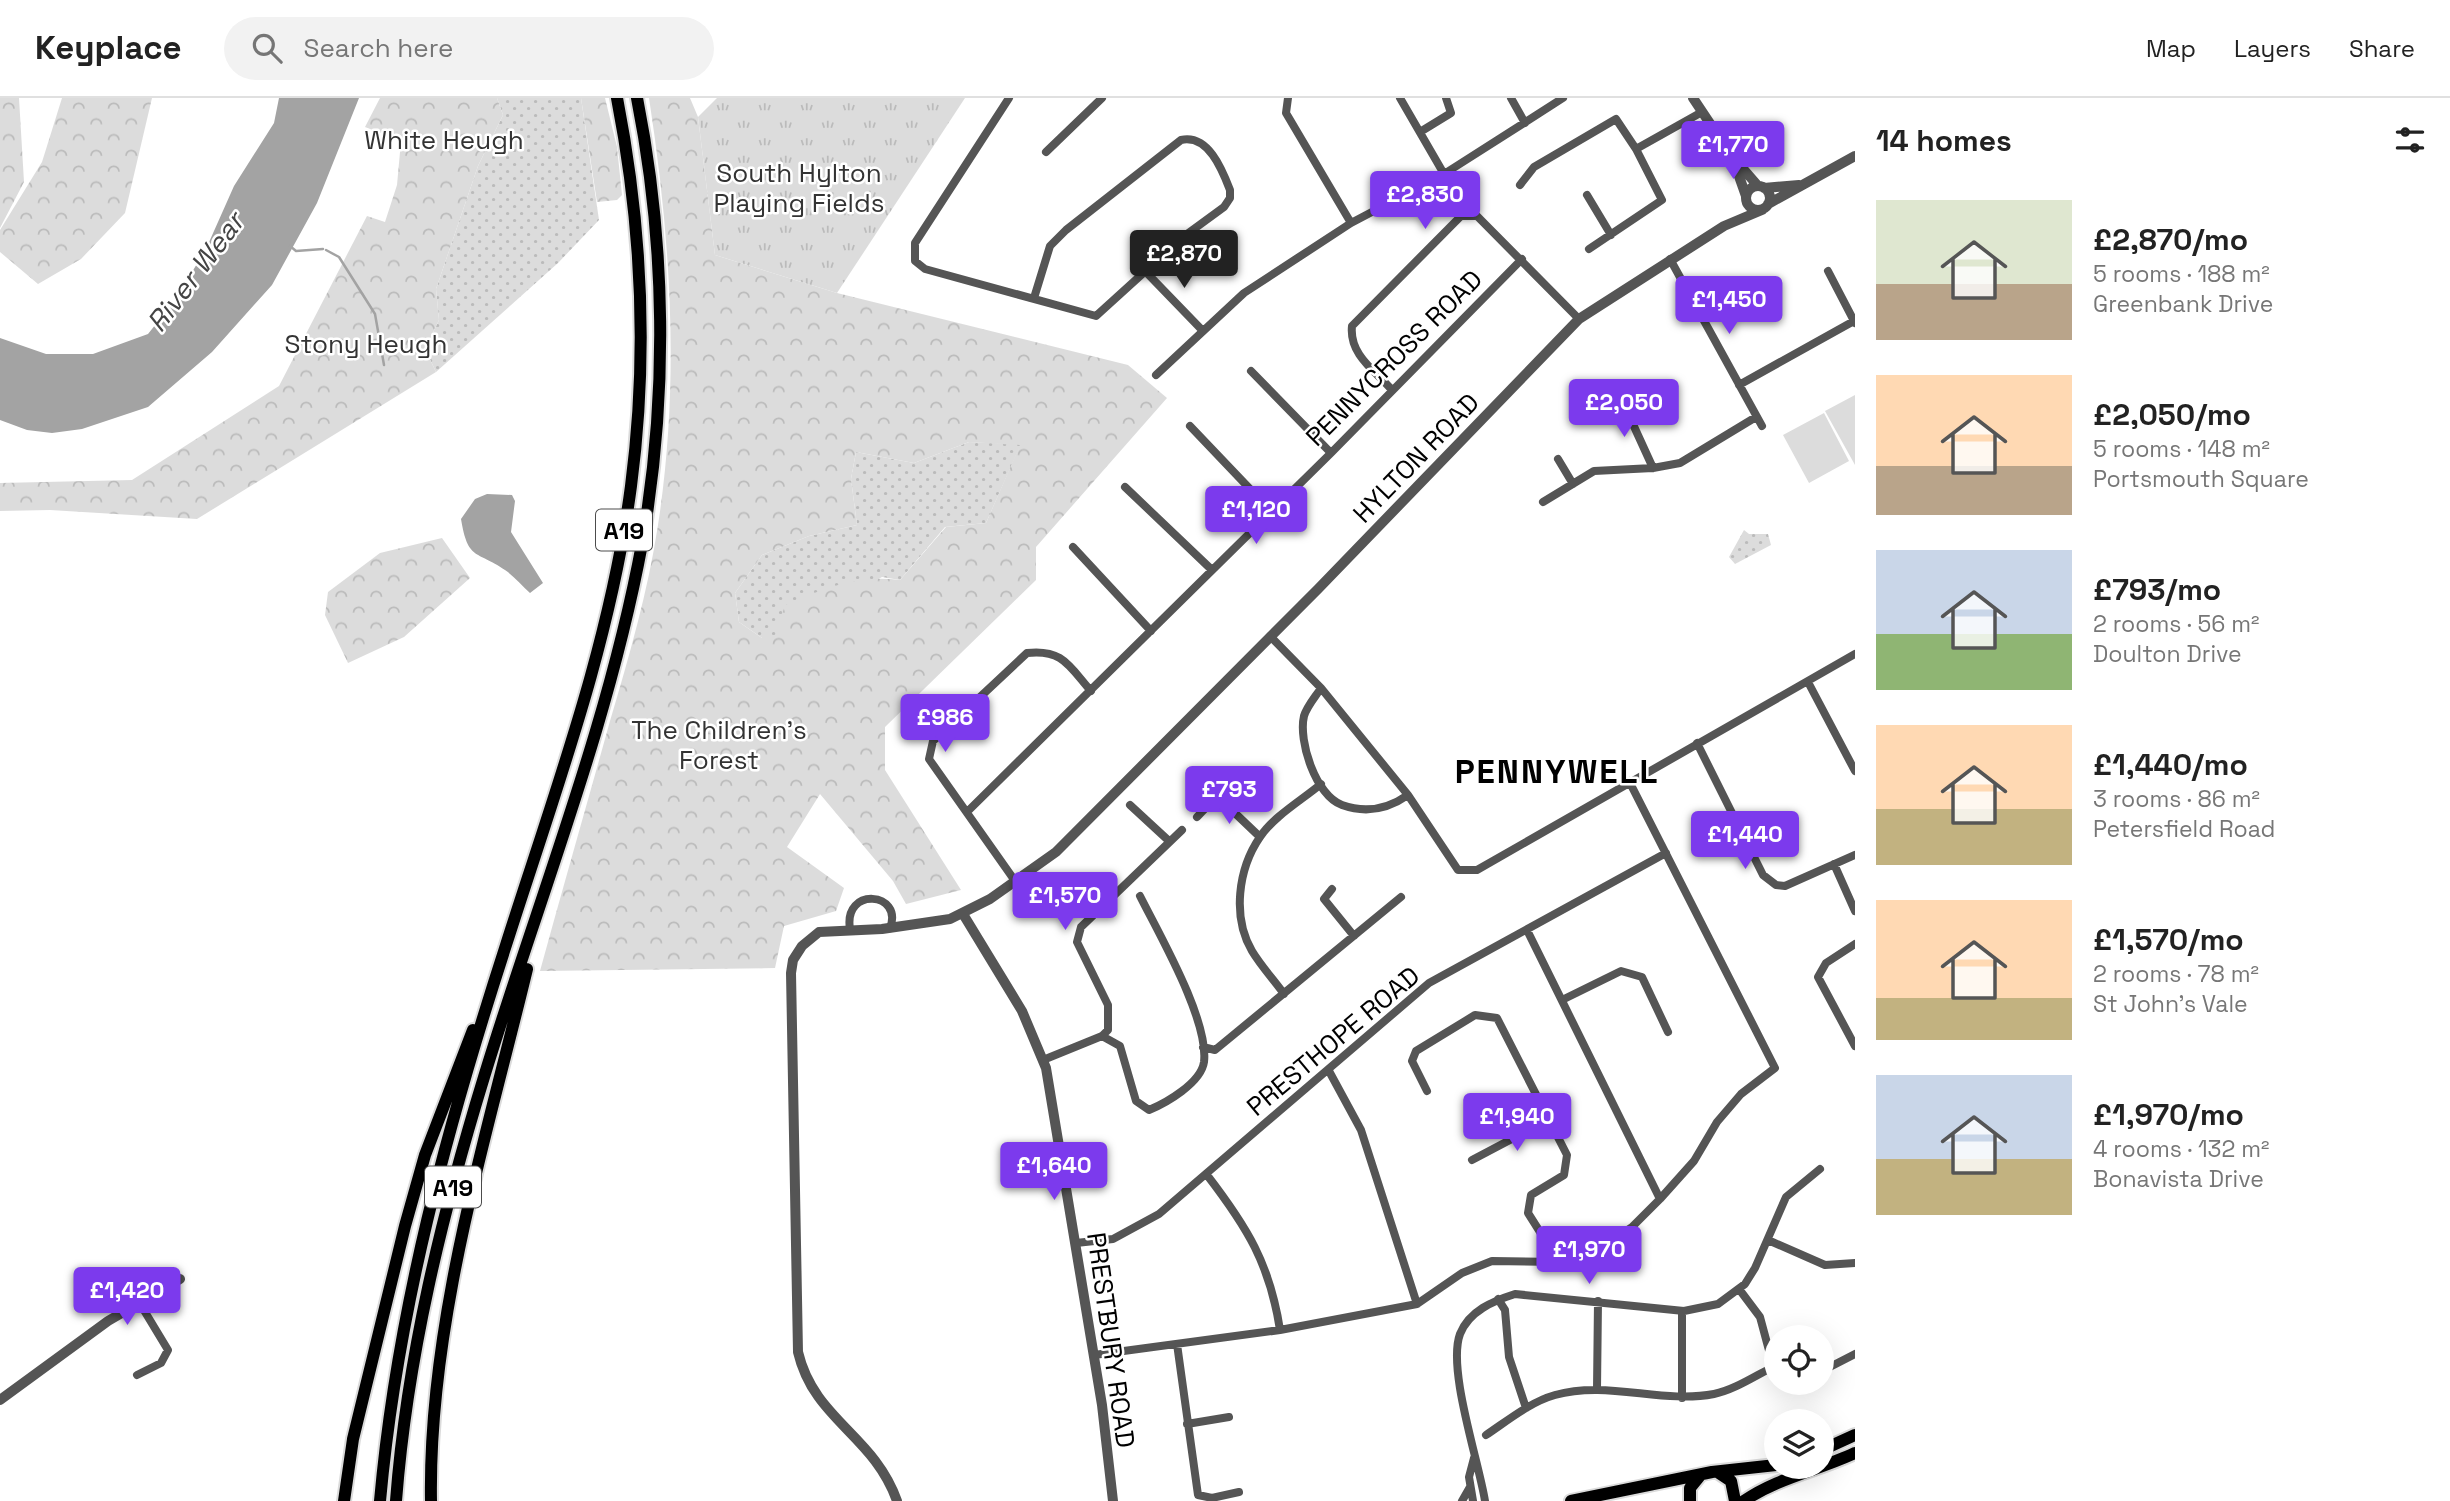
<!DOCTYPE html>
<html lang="en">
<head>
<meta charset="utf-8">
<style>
  :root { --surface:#fff; --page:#f2f2f2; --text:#222; --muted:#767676; --line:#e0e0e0; --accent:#7c3aed }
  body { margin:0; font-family:"Space Grotesk",sans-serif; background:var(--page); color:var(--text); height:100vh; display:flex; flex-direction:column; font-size:26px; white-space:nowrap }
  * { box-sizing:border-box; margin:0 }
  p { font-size:23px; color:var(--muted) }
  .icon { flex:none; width:38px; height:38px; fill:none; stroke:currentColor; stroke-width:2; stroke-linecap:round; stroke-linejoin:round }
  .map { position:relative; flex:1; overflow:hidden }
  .side { display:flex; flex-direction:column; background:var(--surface); width:595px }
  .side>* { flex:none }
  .buttons { position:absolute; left:1764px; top:1227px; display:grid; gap:14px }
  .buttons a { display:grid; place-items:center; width:70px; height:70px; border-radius:50%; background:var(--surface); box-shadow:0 7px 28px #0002; font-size:35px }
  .price { position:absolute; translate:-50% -60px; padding:0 16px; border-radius:7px; background:var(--accent); color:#fff; font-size:23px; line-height:46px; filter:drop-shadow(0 2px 4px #0008) }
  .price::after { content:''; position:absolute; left:50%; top:42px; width:21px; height:16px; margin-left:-10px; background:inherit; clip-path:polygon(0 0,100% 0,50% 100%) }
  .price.active { background:#222; color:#fff }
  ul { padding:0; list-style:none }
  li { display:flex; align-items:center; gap:21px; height:175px; padding:0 21px }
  li span { display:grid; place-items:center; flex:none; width:196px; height:140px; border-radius:0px; color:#555 }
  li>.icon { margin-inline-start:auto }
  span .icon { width:84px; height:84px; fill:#fffc; stroke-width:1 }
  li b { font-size:30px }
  h2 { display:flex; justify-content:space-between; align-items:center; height:84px; padding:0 21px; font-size:30px }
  header { display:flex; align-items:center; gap:42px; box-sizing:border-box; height:98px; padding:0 35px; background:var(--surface); border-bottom:2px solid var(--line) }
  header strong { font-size:33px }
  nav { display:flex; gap:38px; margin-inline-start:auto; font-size:24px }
  .search { width:490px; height:63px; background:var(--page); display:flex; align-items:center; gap:18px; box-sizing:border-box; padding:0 24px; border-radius:38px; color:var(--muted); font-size:26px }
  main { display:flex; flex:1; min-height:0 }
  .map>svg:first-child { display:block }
</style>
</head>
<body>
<header>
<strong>Keyplace</strong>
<div class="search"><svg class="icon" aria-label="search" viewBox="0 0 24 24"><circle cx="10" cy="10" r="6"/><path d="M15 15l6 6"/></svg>Search here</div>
<nav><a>Map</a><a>Layers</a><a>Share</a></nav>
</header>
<main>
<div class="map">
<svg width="1855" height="1403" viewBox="0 0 1855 1403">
  <defs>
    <pattern id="grass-dots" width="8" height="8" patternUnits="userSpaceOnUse" patternTransform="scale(1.75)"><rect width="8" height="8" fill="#dcdcdc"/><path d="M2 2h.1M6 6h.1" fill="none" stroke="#bbb" stroke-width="1.8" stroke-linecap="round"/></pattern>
    <pattern id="forest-crowns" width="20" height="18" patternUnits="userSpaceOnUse" patternTransform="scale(1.75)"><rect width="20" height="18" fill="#dcdcdc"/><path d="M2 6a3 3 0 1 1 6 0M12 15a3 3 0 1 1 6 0" fill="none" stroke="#bbb"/></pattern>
    <pattern id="park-tufts" width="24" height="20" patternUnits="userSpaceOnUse" patternTransform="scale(1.75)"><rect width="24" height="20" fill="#dcdcdc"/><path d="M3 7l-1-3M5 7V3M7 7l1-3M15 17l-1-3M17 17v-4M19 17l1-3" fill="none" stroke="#bbb"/></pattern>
  </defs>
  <rect width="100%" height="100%" fill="#fff"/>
  <path fill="url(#grass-dots)" d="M497,0H581L599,122L558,165L436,274L425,251L439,222L436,191L478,68L503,17Z
    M969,344L1021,346L986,425L945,429L900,482L882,479L775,540H762L739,524L735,495L762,457L809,438L857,427L851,381L856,354L914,365Z
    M1744,432L1749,436H1768L1771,447L1735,466L1729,459Z"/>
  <path fill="url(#forest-crowns)" fill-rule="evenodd" d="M0,0H19L24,84L0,130Z
    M62,0H152L125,115L81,161L38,186L0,154V132L42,64Z
    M380,0H497L503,17L478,68L436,191L439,222L425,251L436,274L197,421L50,412L0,413V385L132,382L279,288L367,118L385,124L397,87L401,43L365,29Z
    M581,0H605L617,49L622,97L617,102L597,104Z
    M649,0H690L698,19L715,157L837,195L1128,267L1167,300L1036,449V482L885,629V672L961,792L906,806L893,783L820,696L787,749L844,790L836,813L784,828L775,870L540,873C563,789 587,706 610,623C629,559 648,493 658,427C680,285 671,142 649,0ZM969,344L1020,347L986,425L946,429L900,482C859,476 822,491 785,507L775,540H762L739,524L735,495L762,457L809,438L857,427L851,381L856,354L914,365Z
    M442,440L470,480L404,539L348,565L325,517L328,494L380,455Z"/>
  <path fill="url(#park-tufts)" d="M717,0H965L837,195L715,157L698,19Z"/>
  <path fill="#dcdcdc" d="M1855,297V367L1825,313Z
    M1824,315L1849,363L1809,385L1783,337Z"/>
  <path fill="#a3a3a3" d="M279,0H359L317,105L272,187L212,254L148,309L82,331L52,335L27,332L0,322V240L46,256H93L148,236L175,202L206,151L234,88L274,25Z
    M487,396L512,397L515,403L511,434L543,485L530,495C522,488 514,478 505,472C476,452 468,463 461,421L475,401Z"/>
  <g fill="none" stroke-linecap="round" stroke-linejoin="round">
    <path stroke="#a3a3a3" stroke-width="2.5" d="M290,148L296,153L323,151
      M326,152L339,159L375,216L384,267"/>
    <g stroke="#dbdbdb" stroke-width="16">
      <path id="primary" d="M1822,1352L1855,1337
        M1719,1375L1731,1383L1735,1403
        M1571,1403L1712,1374L1776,1367
        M1690,1403V1390L1699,1379
        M1744,1403C1777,1380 1819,1372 1855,1355"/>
    </g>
    <g stroke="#dbdbdb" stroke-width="16">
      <path id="trunk" d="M344,1403L353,1341L405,1128L425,1057L473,932
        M380,1403C397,1213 447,1029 506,847C554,696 610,547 631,388C648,259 642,128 617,0
        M396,1403C407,1259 442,1116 484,979C538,802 608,629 642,446C668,299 666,146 637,0
        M431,1403C428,1227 486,1041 527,871"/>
    </g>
    <path stroke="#555" stroke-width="8" d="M1009,0L915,145V163L925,171L1096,218L1183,139L1224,109L1230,100V92C1222,71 1208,36 1181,42L1066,132L1050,148L1034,200
      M1288,0L1286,15L1351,125
      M1400,0L1444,76
      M1511,0L1525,25
      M1420,34L1451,15L1446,0
      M1636,51L1702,14
      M1046,54L1102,0
      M1520,87L1534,69L1616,21L1636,51L1662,102L1589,151
      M1587,97L1611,137
      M1670,161L1762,328
      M1144,172L1202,232
      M1828,173L1855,225
      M1251,273L1331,355
      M1156,277L1244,195L1351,125L1444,76L1563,0
      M1739,287L1854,223
      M1391,291C1374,272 1349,256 1352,228L1461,118H1477L1579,221
      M1621,300L1653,370
      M1190,328L1271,413
      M1558,361L1573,386
      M1125,389L1212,472
      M1543,404L1594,373L1653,370L1680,365L1756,319
      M1073,449L1151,533
      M1270,538L1321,590
      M1808,584L1855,673
      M1697,645L1763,777L1776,787L1785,788L1855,757
      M1408,697C1388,711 1367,716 1342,707C1316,698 1298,643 1304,618C1307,608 1316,598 1321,590L1408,697L1458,772H1477L1855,556
      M1130,707L1169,743
      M968,713L1331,355L1522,161
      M1197,719L1217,698L1260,739
      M1834,766L1855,813
      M1015,783L929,661L933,643L1027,555C1063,551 1069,568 1091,593
      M1332,791L1324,801L1354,838
      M850,831C843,788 904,794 890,830
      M1527,832L1660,1101
      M1855,846L1826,865L1818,879L1855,948
      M1284,896C1274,882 1261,868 1252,853C1232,819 1238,771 1260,739C1274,718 1302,702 1321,686
      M1562,902L1621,873L1642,879L1668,934
      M1102,938L1120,948L1136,1003L1149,1012C1166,1005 1201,985 1204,964C1209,922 1159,836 1140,798
      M1203,949L1215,952L1401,799
      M1043,962L1102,938L1108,932V907L1077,844L1081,829L1182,732
      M1329,973L1361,1032L1417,1206
      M1427,993L1412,963L1416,953L1475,917L1497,920L1567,1057L1564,1077L1531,1097L1528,1115L1559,1164
      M1472,1062L1548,1022
      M1207,1077C1247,1129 1270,1166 1280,1232
      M1768,1142L1825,1167L1855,1165
      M1076,1145L1113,1141L1159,1116L1429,885L1666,755
      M1739,1191L1760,1219L1774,1271
      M1498,1201L1505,1212L1509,1259L1526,1310
      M1177,1246L1198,1397L1212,1400L1239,1394
      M1094,1257L1280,1232L1417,1206L1462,1175L1492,1163L1559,1164L1601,1150L1632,1129L1660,1101L1694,1063L1717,1024L1741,996L1775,970L1629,683
      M1822,1273L1855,1256
      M137,1277L161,1265L168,1252L139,1204
      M1597,1291L1598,1203
      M1682,1300V1213
      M1187,1326L1229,1319
      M1486,1337C1507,1323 1530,1304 1555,1297C1608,1282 1661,1306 1714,1296C1734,1292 1755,1278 1773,1269
      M1462,1403L1470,1389
      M1473,1403L1469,1379L1474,1360
      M1485,1403C1479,1364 1447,1271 1460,1236C1469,1213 1493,1203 1515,1196L1684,1213L1718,1206L1745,1186L1755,1170L1786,1099L1820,1071"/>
    <path stroke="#555" stroke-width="10" d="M1693,0L1731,57L1758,88
      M1734,64L1746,98
      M1746 100a12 12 0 1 1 24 0a12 12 0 1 1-24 0Z
      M1764,90L1799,87
      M1768,106L1855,58
      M963,816L1022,913L1046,970L1102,1307L1113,1403
      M0,1302L108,1223L180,1181
      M897,1403C874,1337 814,1322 798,1254L791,875L793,862L802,848L819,834L882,831L950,821L990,801L1056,754L1318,491L1579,221L1724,128L1762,112"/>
    <use href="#primary" stroke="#000" stroke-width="12"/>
    <use href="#trunk" stroke="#000" stroke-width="12"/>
  </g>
  <g text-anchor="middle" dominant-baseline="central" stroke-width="5" stroke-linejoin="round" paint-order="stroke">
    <g fill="#fff" stroke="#4c4c4c" stroke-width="2">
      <rect x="596" y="411.5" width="56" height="41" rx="5"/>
      <rect x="425" y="1068.5" width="56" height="41" rx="5"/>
    </g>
    <g font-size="24" font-weight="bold" fill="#000">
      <text x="624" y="432">A19</text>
      <text x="453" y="1089">A19</text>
    </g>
    <g font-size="26" fill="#333" stroke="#fff">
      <text x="444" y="42">White Heugh</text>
      <text x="799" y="75">South Hylton<tspan x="799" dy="30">Playing Fields</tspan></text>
      <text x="366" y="246">Stony Heugh</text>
      <text x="719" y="632">The Children's<tspan x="719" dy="30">Forest</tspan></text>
    </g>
    <g font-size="26" fill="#000" stroke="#fff">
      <text transform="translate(1394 260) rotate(-45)">PENNYCROSS ROAD</text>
      <text transform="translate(1416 360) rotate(-46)">HYLTON ROAD</text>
      <text transform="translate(1333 943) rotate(-40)">PRESTHOPE ROAD</text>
      <text transform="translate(1111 1242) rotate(82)">PRESTBURY ROAD</text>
    </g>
    <g font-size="28" font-style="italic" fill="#444" stroke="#fff">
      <text transform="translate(195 174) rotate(-53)">River Wear</text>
    </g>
    <g font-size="33" font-weight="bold" letter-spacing="2" fill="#000" stroke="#fff">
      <text x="1557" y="674">PENNYWELL</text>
    </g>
  </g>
</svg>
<div class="buttons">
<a><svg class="icon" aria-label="locate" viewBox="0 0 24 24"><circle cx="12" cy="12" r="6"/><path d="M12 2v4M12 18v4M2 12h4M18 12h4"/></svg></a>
<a><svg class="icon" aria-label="layers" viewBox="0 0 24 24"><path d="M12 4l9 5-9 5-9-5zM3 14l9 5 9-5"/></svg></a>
</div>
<b class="price" style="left:1733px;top:83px">£1,770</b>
<b class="price" style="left:1425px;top:133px">£2,830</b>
<b class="price active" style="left:1184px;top:192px">£2,870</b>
<b class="price" style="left:1729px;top:238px">£1,450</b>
<b class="price" style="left:1624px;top:341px">£2,050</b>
<b class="price" style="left:1256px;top:448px">£1,120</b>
<b class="price" style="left:945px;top:656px">£986</b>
<b class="price" style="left:1229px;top:728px">£793</b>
<b class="price" style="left:1745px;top:773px">£1,440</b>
<b class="price" style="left:1065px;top:834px">£1,570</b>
<b class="price" style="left:1517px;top:1055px">£1,940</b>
<b class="price" style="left:1054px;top:1104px">£1,640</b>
<b class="price" style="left:1589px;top:1188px">£1,970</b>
<b class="price" style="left:127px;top:1229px">£1,420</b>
</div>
<section class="side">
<h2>14 homes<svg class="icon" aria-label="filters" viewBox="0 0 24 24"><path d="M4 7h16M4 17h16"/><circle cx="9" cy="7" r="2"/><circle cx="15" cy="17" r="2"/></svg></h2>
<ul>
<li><span style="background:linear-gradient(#dfe7d0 60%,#b9a48a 0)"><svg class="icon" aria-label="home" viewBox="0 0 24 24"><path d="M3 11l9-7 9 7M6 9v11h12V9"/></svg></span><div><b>£2,870/mo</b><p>5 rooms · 188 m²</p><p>Greenbank Drive</p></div></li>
<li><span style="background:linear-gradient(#ffd9b3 65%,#b9a48a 0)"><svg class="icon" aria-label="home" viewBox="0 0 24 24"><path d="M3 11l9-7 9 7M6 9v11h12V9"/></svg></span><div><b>£2,050/mo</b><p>5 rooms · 148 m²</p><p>Portsmouth Square</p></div></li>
<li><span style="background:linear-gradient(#c9d6e8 60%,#8fb573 0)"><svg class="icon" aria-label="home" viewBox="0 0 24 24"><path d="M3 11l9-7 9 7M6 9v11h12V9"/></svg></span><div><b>£793/mo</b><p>2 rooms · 56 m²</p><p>Doulton Drive</p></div></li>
<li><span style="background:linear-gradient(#ffd9b3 60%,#c2b280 0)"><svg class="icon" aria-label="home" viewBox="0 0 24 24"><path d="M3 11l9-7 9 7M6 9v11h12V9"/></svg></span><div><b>£1,440/mo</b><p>3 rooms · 86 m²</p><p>Petersfield Road</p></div></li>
<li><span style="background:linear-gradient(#ffd9b3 70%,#c2b280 0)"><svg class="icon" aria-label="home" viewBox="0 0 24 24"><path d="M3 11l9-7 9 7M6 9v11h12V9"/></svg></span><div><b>£1,570/mo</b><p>2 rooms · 78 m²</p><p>St John's Vale</p></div></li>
<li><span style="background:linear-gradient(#c9d6e8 60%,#c2b280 0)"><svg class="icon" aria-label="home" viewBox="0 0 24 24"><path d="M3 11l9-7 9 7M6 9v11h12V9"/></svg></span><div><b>£1,970/mo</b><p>4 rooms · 132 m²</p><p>Bonavista Drive</p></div></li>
</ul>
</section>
</main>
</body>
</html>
